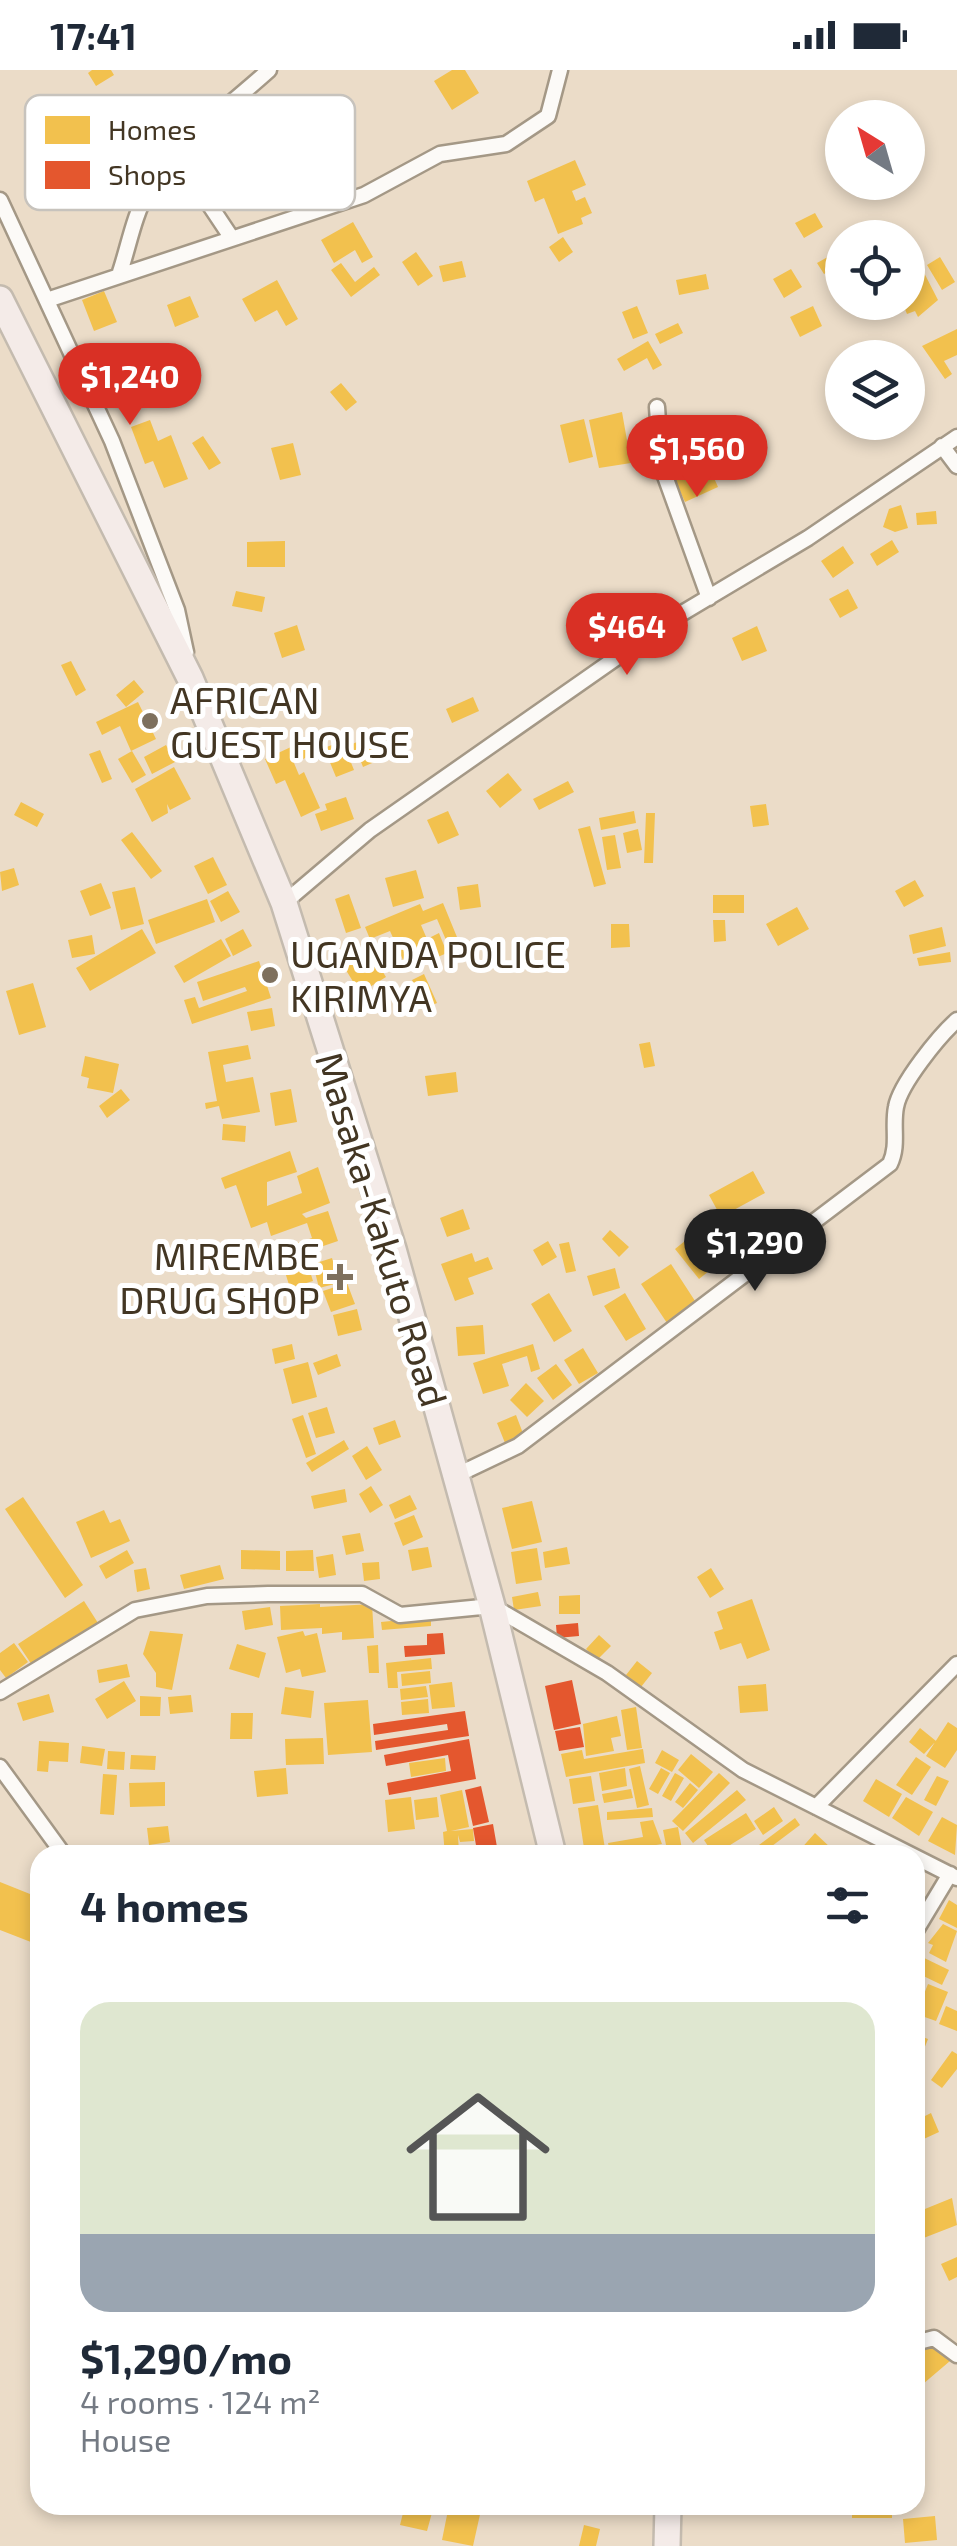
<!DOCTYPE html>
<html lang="en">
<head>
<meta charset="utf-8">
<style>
  :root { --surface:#fff; --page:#f2f2f3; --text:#1f2937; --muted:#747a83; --line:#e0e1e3; --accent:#d93025 }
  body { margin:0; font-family:"Exo 2",sans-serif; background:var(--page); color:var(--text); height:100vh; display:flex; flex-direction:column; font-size:38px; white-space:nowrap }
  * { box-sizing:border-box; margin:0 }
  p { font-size:32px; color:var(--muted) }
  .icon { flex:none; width:55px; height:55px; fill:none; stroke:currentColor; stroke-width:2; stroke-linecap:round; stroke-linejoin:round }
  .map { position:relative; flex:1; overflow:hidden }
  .side { position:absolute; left:30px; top:1775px; width:895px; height:670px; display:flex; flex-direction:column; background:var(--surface); border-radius:30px; box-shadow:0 5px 15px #0003 }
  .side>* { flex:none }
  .needle { width:65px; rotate:323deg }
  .tools { position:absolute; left:825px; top:30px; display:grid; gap:20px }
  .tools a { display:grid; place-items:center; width:100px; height:100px; border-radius:50%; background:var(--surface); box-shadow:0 5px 15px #0003; font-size:50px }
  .price { position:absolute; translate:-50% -85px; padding:0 22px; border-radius:35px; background:var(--accent); color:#fff; font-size:32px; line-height:65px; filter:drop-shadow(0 2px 5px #0008) }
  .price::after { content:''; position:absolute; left:50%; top:60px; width:30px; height:22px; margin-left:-15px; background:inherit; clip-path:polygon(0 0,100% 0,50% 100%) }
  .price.selected { background:#222; color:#fff }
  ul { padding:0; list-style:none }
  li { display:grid; align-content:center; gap:20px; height:530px; padding:0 50px }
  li+li { border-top:2px solid var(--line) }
  li span { display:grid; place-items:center; height:310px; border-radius:30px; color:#555 }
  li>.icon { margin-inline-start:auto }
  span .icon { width:180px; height:180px; fill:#fffc; stroke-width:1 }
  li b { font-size:42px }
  h2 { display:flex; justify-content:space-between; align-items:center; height:120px; padding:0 50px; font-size:42px }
  .status { display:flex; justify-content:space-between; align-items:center; height:70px; padding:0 50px; background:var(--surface); direction:ltr }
  .status svg { height:28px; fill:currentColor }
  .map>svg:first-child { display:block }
</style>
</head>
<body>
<div class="status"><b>17:41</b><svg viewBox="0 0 49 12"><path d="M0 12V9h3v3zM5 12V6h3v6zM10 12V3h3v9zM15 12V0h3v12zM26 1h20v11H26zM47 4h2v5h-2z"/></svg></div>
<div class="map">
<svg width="957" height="2476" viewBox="0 0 957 2476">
  <rect width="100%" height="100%" fill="#ebdcc8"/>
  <path fill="#f2c14e" d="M92,0H111L114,5L96,16L88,3Z
    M452,0H465L479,23L452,40L434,11Z
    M575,90L586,115L572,121L576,131L585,127L592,143L581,148L583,154L558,164L544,128L535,132L527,111Z
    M815,143L823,157L804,168L795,153Z
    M353,152L373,187L362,193L355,180L334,193L321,170Z
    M563,167L573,182L559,192L549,177Z
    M842,179V194L824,204L817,193Z
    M416,182L433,206L418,216L402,192Z
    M940,187L955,212L942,220L927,195Z
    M462,191L466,207L443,212L439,196Z
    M918,191L938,230L918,247L915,241L907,244L902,232H908V221L919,215L916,209L908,213V197Z
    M341,193L355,212L374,197L380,205L351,227L331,200Z
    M791,199L802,217L784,228L773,209Z
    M706,204L709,219L679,225L676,210Z
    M277,210L298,249L286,256L277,240L255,252L242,229Z
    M104,221L117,252L94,261L82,230Z
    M190,226L199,247L175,257L167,235Z
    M637,236L648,263L633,269L622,242Z
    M813,236L822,256L800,267L790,247Z
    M678,253L683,263L660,274L655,264Z
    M957,259V285L944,291L952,304L945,309L922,276Z
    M648,271L662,295L653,300L647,288L624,301L617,289Z
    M165,279L178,311L164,317L150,285Z
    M140,288L158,317L136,331L118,302Z
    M341,313L357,332L346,341L330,322Z
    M622,342L631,393L599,398L589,350Z
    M584,349L593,387L569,393L560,355Z
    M150,350L158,371L171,365L188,409L164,418L153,391L145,394L131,357Z
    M203,366L221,393L209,400L192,373Z
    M293,373L301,405L280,410L271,378Z
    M707,392L718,417L685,432L674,408Z
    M901,435L908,458L895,462L883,457L889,439Z
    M936,441L937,454L917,455L916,443Z
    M892,470L899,482L877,496L870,484Z
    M285,471V497H247V472Z
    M843,476L854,493L833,508L821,491Z
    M848,519L858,538L840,548L829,529Z
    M236,521L265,527L262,542L232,536Z
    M297,555L305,580L282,588L274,563Z
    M757,556L767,581L742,591L732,568Z
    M71,591L86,620L76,626L61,595Z
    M134,610L144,622L126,637L116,625Z
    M473,627L479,641L452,653L446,639Z
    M138,632L156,669L131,681L120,656L102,665L96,652Z
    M317,665L323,680L294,693L299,705L304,702L320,738L301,747L285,710L276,714L265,689Z
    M370,667L379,690L363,697L357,681L348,685L354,700L336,707L324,678L350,668L352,674Z
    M166,675L175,692L152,704L144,687Z
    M100,680L112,709L102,713L89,684Z
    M132,681L146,705L132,713L118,689Z
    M174,697L191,729L170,740L167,734L168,743L152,752L135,719Z
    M508,703L522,720L500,738L486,721Z
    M568,711L574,722L539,740L533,729Z
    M346,727L354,749L321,761L315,744L327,740L325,734Z
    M21,732L44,744L37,757L14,745Z
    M766,734L769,755L753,757L750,736Z
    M448,741L459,765L438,774L427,750Z
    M634,741L636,753L601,760L599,748Z
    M646,743H655L653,793H644Z
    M590,756L606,814L594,817L578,759Z
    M638,759L642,780L627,783L623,763Z
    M132,762L162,801L151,809L121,770Z
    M615,765L621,798L607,800L602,767Z
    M213,787L227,815L208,824L194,796Z
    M14,798L19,815L2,821L0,802Z
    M416,800L424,828L393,837L385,808Z
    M915,810L924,826L904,837L895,821Z
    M101,813L111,838L90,846L80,821Z
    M478,814L481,837L460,840L457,817Z
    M135,817L144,854L121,860L112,822Z
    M228,821L240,842L221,852L210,831Z
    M349,824L361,858L346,863L335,829Z
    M713,825H744V843H713Z
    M207,829L215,852L156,874L148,850Z
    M443,833L459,872L449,877L437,849L421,855L427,869L439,863L447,883L433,889L429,879L403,890L390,861L370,869L365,857L420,834L423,841Z
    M797,837L809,859L778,876L766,854Z
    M713,850H725L726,871L714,872Z
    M611,854H629L630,877L611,878Z
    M942,857L946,876L913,884L909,865Z
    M142,859L156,883L90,921L76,898Z
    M243,859L252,876L233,886L225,869Z
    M92,865L95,884L72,888L68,870Z
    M221,869L231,886L184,913L174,896Z
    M367,876L386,907L360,923L341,892Z
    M950,882L951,892L919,896L917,888Z
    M259,891L271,928L192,954L184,930L195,927L199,938L247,921L245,917L203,931L197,912Z
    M424,904L437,933L424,939L412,910Z
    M33,913L46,957L19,965L6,921Z
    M272,938L275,956L251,961L247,942Z
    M650,972L655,996L644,998L639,974Z
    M248,975L251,989L223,995L226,1012L253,1007L260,1042L222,1049L219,1036L206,1039L205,1033L217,1031L208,982Z
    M85,986L119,994L113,1023L87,1018L89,1008L81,1006Z
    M456,1002L458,1022L428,1026L425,1006Z
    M121,1019L130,1030L107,1048L99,1036Z
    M291,1019L297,1052L275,1056L270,1023Z
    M223,1054L246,1056L245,1072L222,1070Z
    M290,1081L297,1102L267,1112V1136L302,1123L297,1106L318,1097L330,1133L302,1144L306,1148L328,1141L338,1171L279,1191L276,1180L312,1168L307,1153L271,1166L267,1152L251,1158L236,1115L225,1119L221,1108Z
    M753,1101L765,1123L721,1147L709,1125Z
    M463,1139L470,1159L447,1167L440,1148Z
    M760,1141L769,1161L743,1173L734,1153Z
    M610,1160L629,1177L619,1187L602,1169Z
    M696,1162L703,1172L708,1169L724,1189L699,1209L675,1179Z
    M548,1171L557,1187L542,1196L533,1180Z
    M569,1172L576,1201L566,1203L559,1174Z
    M269,1176L271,1195L251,1198L249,1179Z
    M472,1183L475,1192L488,1187L493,1199L468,1208L474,1224L455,1231L441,1194Z
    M332,1188L339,1213L319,1218L313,1194Z
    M671,1194L697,1234L667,1253L641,1214Z
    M308,1195L313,1211L290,1218L285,1202Z
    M615,1198L620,1218L593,1226L587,1206Z
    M347,1213L355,1234L331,1242L323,1221Z
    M313,1217L316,1228L290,1236L287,1225Z
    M549,1223L572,1261L554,1272L531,1234Z
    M625,1223L646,1259L626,1271L604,1236Z
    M357,1239L362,1260L338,1266L333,1245Z
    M483,1255L485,1284L458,1286L456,1257Z
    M292,1274L295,1289L275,1294L272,1279Z
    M533,1274L540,1299L531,1302L527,1286L502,1294L509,1316L483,1324L473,1293Z
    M583,1278L598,1303L579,1314L564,1290Z
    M337,1284L341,1296L318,1305L313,1293Z
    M308,1292L317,1327L292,1334L283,1299Z
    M556,1294L572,1315L553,1330L537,1308Z
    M526,1313L544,1331L527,1347L510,1330Z
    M327,1337L335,1363L316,1368L308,1343Z
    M303,1345L316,1384L306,1388L292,1349Z
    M516,1345L524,1366L505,1373L497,1353Z
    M395,1350L401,1367L379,1375L373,1358Z
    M344,1370L349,1379L312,1402L306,1393Z
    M367,1376L382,1400L366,1410L352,1386Z
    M371,1416L383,1435L370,1443L359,1424Z
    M345,1419L347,1432L314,1439L311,1426Z
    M410,1425L417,1439L395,1449L389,1435Z
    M23,1427L83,1515L65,1528L5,1439Z
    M532,1431L542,1472L512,1479L502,1438Z
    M104,1440L110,1453L120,1449L130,1471L91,1488L76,1452Z
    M414,1445L423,1467L403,1476L394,1453Z
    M360,1463L364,1481L346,1485L342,1466Z
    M428,1477L432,1497L412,1501L408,1480Z
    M567,1477L570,1494L545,1498L543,1482Z
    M537,1478L542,1510L516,1514L511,1482Z
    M127,1480L134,1493L106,1509L99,1496Z
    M241,1480L280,1481V1500L241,1499Z
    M313,1480L314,1501H286V1481Z
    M333,1484L336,1505L319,1508L316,1487Z
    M379,1492L380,1509L364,1511L362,1493Z
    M220,1495L224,1509L184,1519L180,1505Z
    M146,1498L150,1519L137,1522L134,1500Z
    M711,1498L724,1519L710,1528L697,1507Z
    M538,1522L541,1536L514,1540L512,1527Z
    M580,1525V1544H559V1526Z
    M752,1529L770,1580L747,1589L741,1573L720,1580L714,1562L723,1559L717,1542Z
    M84,1531L98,1553L32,1595L18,1574Z
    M320,1534V1537L372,1534L374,1568L342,1570V1562L322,1564V1558L281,1560L280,1536Z
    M270,1537L273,1555L245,1560L242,1541Z
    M431,1547V1556L382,1560L381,1552Z
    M150,1561L183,1564L172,1620L156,1617V1603L143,1584Z
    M303,1561L305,1566L317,1563L326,1602L302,1607L300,1599L286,1603L277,1567Z
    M599,1565L611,1576L597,1590L586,1579Z
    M14,1573L28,1592L6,1608L0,1600V1583Z
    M237,1574L266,1583L259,1608L229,1599Z
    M378,1575L379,1603H369L367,1576Z
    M431,1588L432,1599L397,1602L398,1618H388L386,1593Z
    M637,1591L652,1603L641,1617L626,1605Z
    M127,1594L130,1607L99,1613L97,1600Z
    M430,1601L431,1613L402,1616L401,1604Z
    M124,1611L136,1631L107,1649L95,1629Z
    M452,1612L455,1637L432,1639L429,1615Z
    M766,1614L768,1641L740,1643L738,1616Z
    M426,1616L428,1627L401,1630L400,1619Z
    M285,1617L314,1621L311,1648L281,1644Z
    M49,1624L54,1642L23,1651L17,1633Z
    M191,1625L193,1642L170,1644L168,1627Z
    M140,1626L161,1627L160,1646H140Z
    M428,1629L429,1643L402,1645L401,1632Z
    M368,1630L372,1682L328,1685L324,1633Z
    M636,1637L642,1678L627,1680L621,1640Z
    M231,1643H253L252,1669H230Z
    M617,1646L621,1666L611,1668L614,1681L586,1686L583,1654Z
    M948,1652L957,1658V1680L945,1698L926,1686Z
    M920,1658L936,1671L924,1684L909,1672Z
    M323,1668L324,1694L286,1695L285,1669Z
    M39,1671L69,1673L68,1692L49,1691L48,1702L37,1701Z
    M82,1676L105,1679L102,1696L80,1693Z
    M643,1679L645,1693L566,1707L561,1684L582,1680L584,1689Z
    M662,1680L679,1690L672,1702L655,1693Z
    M108,1681L125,1682L124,1700L107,1699Z
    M691,1684L713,1702L699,1718L678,1700Z
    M131,1685L156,1686L155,1700L130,1699Z
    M916,1687L931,1697L912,1725L896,1715Z
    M445,1688L446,1701L411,1707L409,1693Z
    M640,1696L649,1735L637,1738L629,1699Z
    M286,1698L288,1724L257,1727L254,1701Z
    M625,1698L627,1716L602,1721L599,1703Z
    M661,1698L670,1703L658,1724L649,1719Z
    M675,1703L684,1708L671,1731L662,1726Z
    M719,1703L730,1713L683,1761L672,1751Z
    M103,1704L117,1705L114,1745L100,1744Z
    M591,1706L595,1731L573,1734L569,1709Z
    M937,1706L949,1711L936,1736L924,1730Z
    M876,1709L902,1724L889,1747L863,1731Z
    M165,1712V1736L130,1737L129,1713Z
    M690,1713L698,1720L683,1738L675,1732Z
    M631,1719L633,1728L604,1733L602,1724Z
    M462,1720L469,1757L451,1761L473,1759L474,1771L460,1772L458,1765L459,1783L445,1785L443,1762L447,1761L440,1725Z
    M737,1720L746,1730L693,1773L685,1763Z
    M411,1727L415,1759L388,1762L385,1730Z
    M437,1727L439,1747L416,1750L414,1730Z
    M906,1727L933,1742L919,1766L892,1748Z
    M598,1735L606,1785H585L578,1738Z
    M774,1737L783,1751L763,1765L754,1751Z
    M652,1738L653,1747L607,1750V1742Z
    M746,1743L756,1759L714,1785L704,1770Z
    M942,1747L957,1755L955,1785L928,1771Z
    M795,1748L800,1755L760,1785L755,1778Z
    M653,1750L662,1774L610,1783L608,1773L643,1767L640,1752Z
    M168,1756L170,1772L149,1775L147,1758Z
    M678,1757L683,1785H668L663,1760Z
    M815,1763L832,1779L827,1785H801L798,1782Z
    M140,1776H181V1785H140Z
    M0,1812L40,1828L36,1874L0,1860Z
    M949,1830L957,1835V1858L939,1849Z
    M943,1854L957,1861L946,1892L929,1883L933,1875L928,1873Z
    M916,1884L949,1900L942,1915L915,1902Z
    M928,1914L948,1922L936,1951L916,1944Z
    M946,1936L957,1941V1961L939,1954Z
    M915,1964L928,1969L915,2002Z
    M952,1981L957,1984V1999L942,2018L931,2010Z
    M931,2043L939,2062L915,2073V2051Z
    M952,2128L957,2155L921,2169L915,2143Z
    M957,2187V2207L949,2211L941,2194Z
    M934,2272L950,2291L923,2314L915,2304V2288Z
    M405,2435L433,2439L427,2461L400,2455Z
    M449,2435L481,2440L473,2476L442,2470Z
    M892,2436V2448H852V2437Z
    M935,2446L937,2470L905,2473L903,2449Z
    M584,2455L600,2459L596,2476H579Z"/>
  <path fill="#e4572e" d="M578,1553L579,1566L557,1568L556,1555Z
    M443,1563L445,1584L405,1587L404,1576L427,1575V1564Z
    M572,1610L581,1654L554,1660L545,1616Z
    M465,1641L469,1666L376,1680L375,1671L448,1660L447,1654L374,1665L373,1654Z
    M580,1657L584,1677L559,1681L555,1661Z
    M469,1669L476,1709L389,1725L387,1713L451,1701L448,1685L386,1696L384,1685Z
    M481,1716L489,1752L473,1756L465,1720Z
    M493,1754L497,1777L477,1781L473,1758Z"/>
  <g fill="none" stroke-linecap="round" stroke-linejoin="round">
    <g stroke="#a49886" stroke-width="19">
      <path id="street" d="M164,100L195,113L231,167
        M0,130L112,371L177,540L186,582
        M120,202C129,175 134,145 148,121C177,73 228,37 269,0
        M47,230L364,125L440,84L506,74L548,46L560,0
        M657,337L661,395L709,528
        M942,376L957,396
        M284,833L370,760L669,551L808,468L957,367
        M455,1406L518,1376L890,1094C899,1075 892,1057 896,1037C900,1014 939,966 957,950
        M0,1622L135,1540L207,1526L268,1524H362L400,1545L492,1536L607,1603L743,1700L957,1808
        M0,1697L64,1785
        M816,1737L957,1594
        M915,1862L950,1804
        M915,2273L934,2268L957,2285"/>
    </g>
    <g stroke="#c4bbaf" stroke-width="30">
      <path id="highway" d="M0,229L190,608L284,833L393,1179L492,1536L553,1785
        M667,2476L668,2435"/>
    </g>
    <use href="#street" stroke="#fcfaf7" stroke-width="14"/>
    <use href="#highway" stroke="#f4ebe8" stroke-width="25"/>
  </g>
  <g fill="#7e705d" stroke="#fff" stroke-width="4">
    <circle cx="150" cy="651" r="10"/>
    <circle cx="270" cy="905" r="10"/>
    <path d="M335 1192h10v10h10v10h-10v10h-10v-10h-10v-10h10z"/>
  </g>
  <g text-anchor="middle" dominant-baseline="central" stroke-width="10" stroke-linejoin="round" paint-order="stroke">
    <g font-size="38" fill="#433623" stroke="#fff" text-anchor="start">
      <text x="170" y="629">AFRICAN<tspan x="170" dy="44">GUEST HOUSE</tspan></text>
      <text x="290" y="883">UGANDA POLICE<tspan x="290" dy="44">KIRIMYA</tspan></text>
      <text x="320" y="1185" text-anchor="end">MIREMBE<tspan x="320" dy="44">DRUG SHOP</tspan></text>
    </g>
    <g font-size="38" fill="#433623" stroke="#fff">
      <text transform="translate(383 1159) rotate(73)">Masaka-Kakuto Road</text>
    </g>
  </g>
  <rect x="25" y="25" width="330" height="115" rx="15" fill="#fff" stroke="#c7c3bd" stroke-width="2.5"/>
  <rect x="45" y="46" width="45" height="28" fill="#f2c14e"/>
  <rect x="45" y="91" width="45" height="28" fill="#e4572e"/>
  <g font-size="28" fill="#433623">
    <text x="108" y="70">Homes</text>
    <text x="108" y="115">Shops</text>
  </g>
</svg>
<div class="tools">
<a><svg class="needle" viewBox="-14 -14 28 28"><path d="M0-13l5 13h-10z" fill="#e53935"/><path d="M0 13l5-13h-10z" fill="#747a83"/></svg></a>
<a><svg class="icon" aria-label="locate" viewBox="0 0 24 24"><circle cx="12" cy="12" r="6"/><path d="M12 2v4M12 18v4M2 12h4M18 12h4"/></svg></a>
<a><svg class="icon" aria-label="layers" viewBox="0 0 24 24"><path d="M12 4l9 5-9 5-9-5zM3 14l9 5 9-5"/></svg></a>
</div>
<b class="price" style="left:130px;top:358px">$1,240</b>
<b class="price" style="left:697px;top:430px">$1,560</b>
<b class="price" style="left:627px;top:608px">$464</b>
<b class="price selected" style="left:755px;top:1224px">$1,290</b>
<section class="side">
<h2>4 homes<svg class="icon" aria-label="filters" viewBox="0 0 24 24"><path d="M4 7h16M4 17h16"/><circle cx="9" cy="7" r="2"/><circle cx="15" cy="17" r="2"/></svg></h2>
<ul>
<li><span style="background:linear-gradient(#dfe7d0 75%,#9aa5b1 0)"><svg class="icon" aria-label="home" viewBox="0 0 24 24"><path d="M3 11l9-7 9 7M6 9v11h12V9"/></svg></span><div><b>$1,290/mo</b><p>4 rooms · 124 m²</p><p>House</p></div></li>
</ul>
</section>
</div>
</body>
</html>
